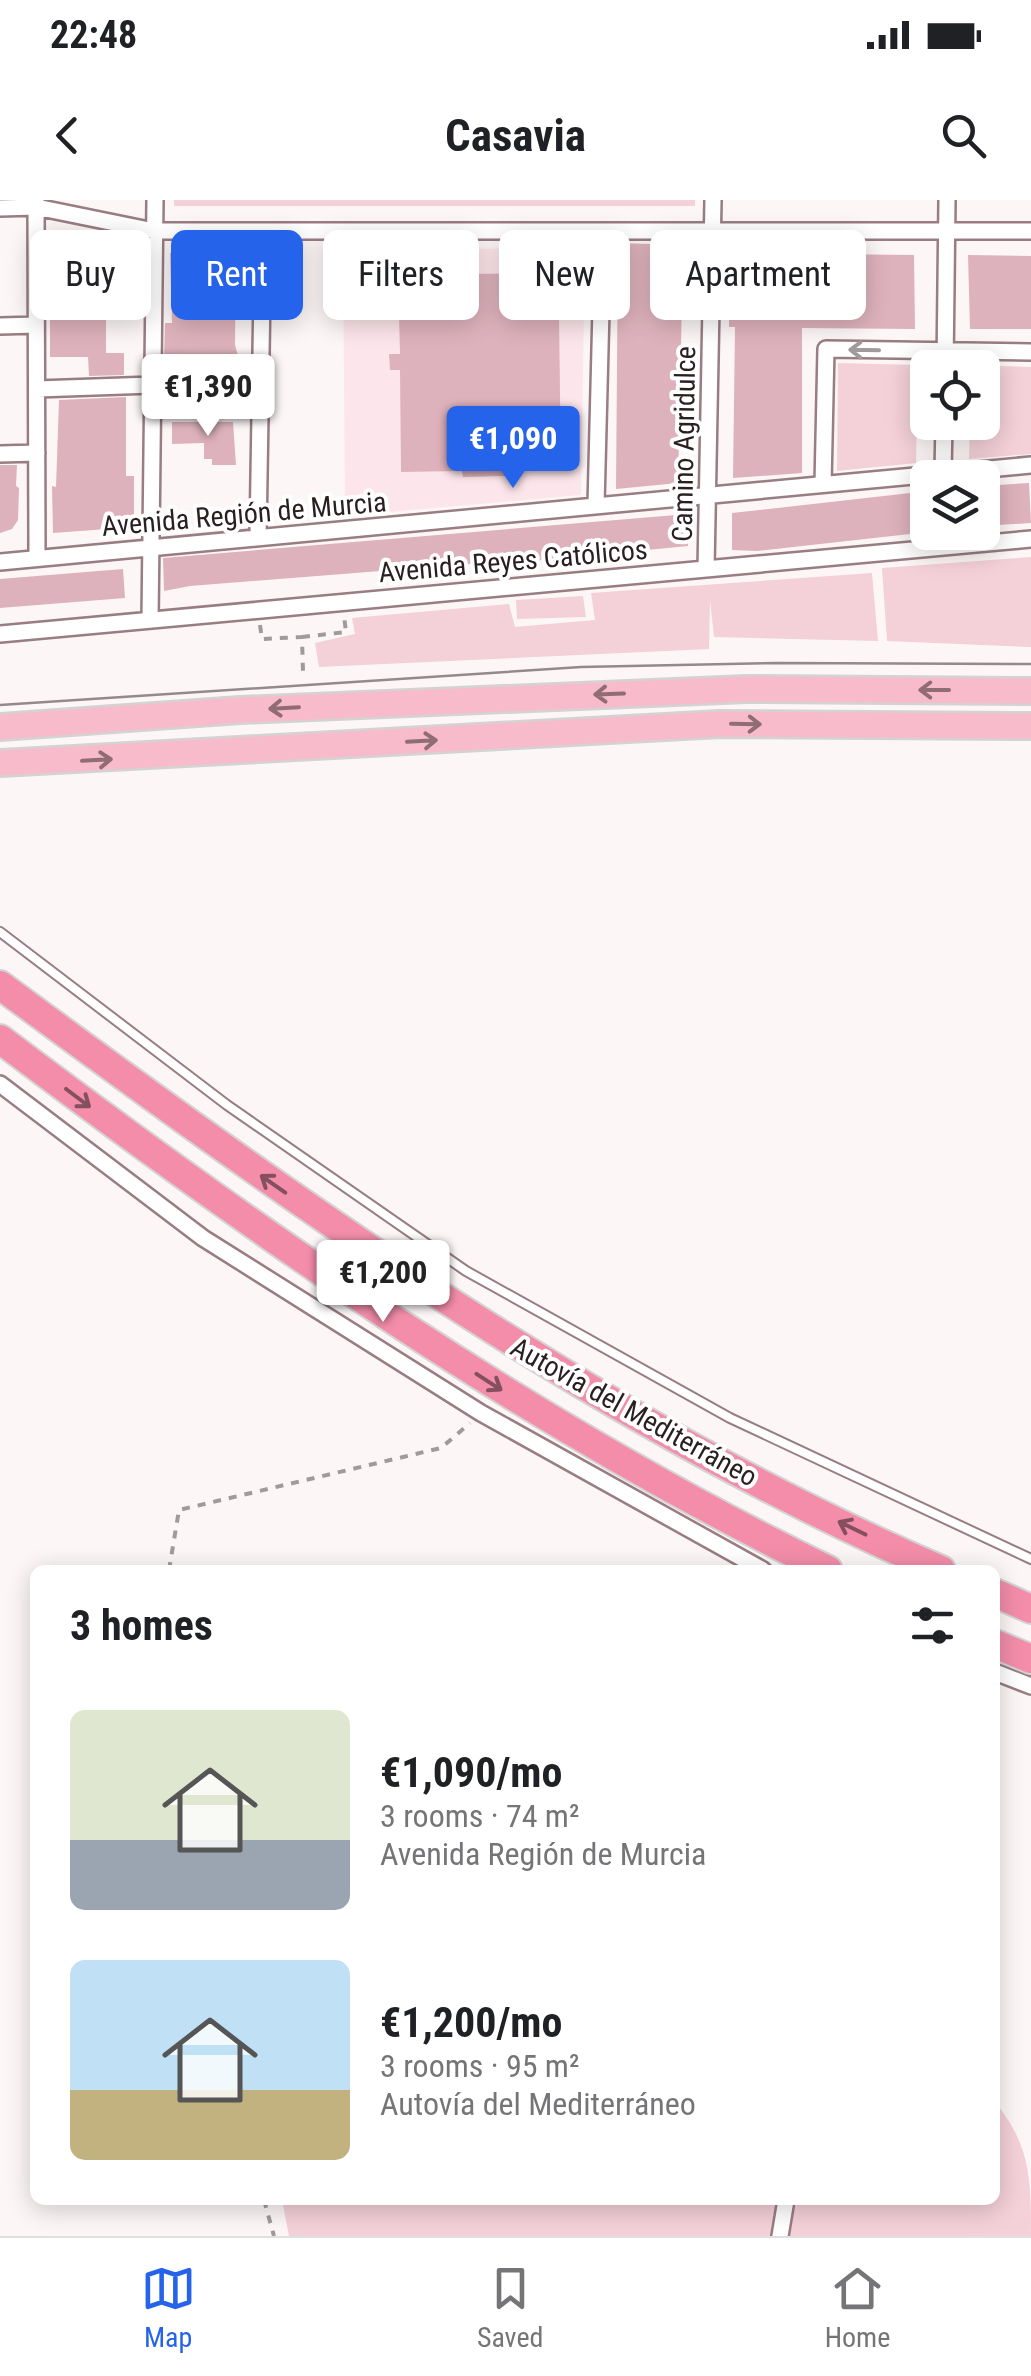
<!DOCTYPE html>
<html lang="en">
<head>
<meta charset="utf-8">
<style>
  :root { --surface:#fff; --page:#f2f2f2; --text:#202124; --muted:#757577; --line:#e0e0e0; --accent:#2563eb }
  body { margin:0; font-family:"Roboto Condensed",sans-serif; background:var(--page); color:var(--text); height:100vh; display:flex; flex-direction:column; font-size:38px; white-space:nowrap }
  * { box-sizing:border-box; margin:0 }
  p { font-size:32px; color:var(--muted) }
  .icon { flex:none; width:55px; height:55px; fill:none; stroke:currentColor; stroke-width:2; stroke-linecap:round; stroke-linejoin:round }
  .map { position:relative; flex:1; overflow:hidden }
  .details { position:absolute; left:30px; top:1365px; width:970px; height:640px; display:flex; flex-direction:column; background:var(--surface); border-radius:15px; box-shadow:0 5px 25px #0003 }
  .details>* { flex:none }
  .banner { position:absolute; left:30px; top:30px; width:972px; height:90px; display:flex; gap:20px }
  .tools { position:absolute; left:910px; top:150px; display:grid; gap:20px }
  .tools a { display:grid; place-items:center; width:90px; height:90px; border-radius:15px; background:var(--surface); box-shadow:0 5px 25px #0003; font-size:50px }
  .price { position:absolute; translate:-50% -85px; padding:0 22px; border-radius:10px; background:#fff; color:#222; font-size:32px; line-height:65px; filter:drop-shadow(0 2px 5px #0008) }
  .price::after { content:''; position:absolute; left:50%; top:60px; width:30px; height:22px; margin-left:-15px; background:inherit; clip-path:polygon(0 0,100% 0,50% 100%) }
  .price.active { background:var(--accent); color:#fff }
  ul { padding:0; list-style:none }
  li { display:flex; align-items:center; gap:30px; height:250px; padding:0 40px }
  li span { display:grid; place-items:center; flex:none; width:280px; height:200px; border-radius:15px; color:#555 }
  li>.icon { margin-inline-start:auto }
  span .icon { width:120px; height:120px; fill:#fffc; stroke-width:1 }
  li b { font-size:42px }
  h2 { display:flex; justify-content:space-between; align-items:center; height:120px; padding:0 40px; font-size:42px }
  .tag { padding:0 35px; border-radius:15px; background:var(--surface); box-shadow:0 5px 25px #0003; font-size:35px; line-height:90px }
  .tag.active { background:var(--accent); color:#fff }
  .status { display:flex; justify-content:space-between; align-items:center; height:70px; padding:0 50px; background:var(--surface); direction:ltr }
  .status svg { height:28px; fill:currentColor }
  header { display:flex; justify-content:space-between; align-items:center; height:130px; padding:0 40px; background:var(--surface); font-size:45px; font-weight:700 }
  .tab-bar { display:flex; justify-content:space-around; align-items:center; height:140px; border-top:2px solid var(--line); background:var(--surface); font-size:28px; color:var(--muted) }
  .tab-bar a { display:grid; justify-items:center; gap:5px }
  .tab-bar .active { color:var(--accent) }
  .map>svg:first-child { display:block }
</style>
</head>
<body>
<div class="status"><b>22:48</b><svg viewBox="0 0 49 12"><path d="M0 12V9h3v3zM5 12V6h3v6zM10 12V3h3v9zM15 12V0h3v12zM26 1h20v11H26zM47 4h2v5h-2z"/></svg></div>
<header><svg class="icon" aria-label="back" viewBox="0 0 24 24"><path d="M15 5l-7 7 7 7"/></svg>Casavia<svg class="icon" aria-label="search" viewBox="0 0 24 24"><circle cx="10" cy="10" r="6"/><path d="M15 15l6 6"/></svg></header>
<div class="map">
<svg width="1031" height="2036" viewBox="0 0 1031 2036">
  <rect width="100%" height="100%" fill="#fcf6f7"/>
  <path fill="#fde6eb" d="M585,48L581,295L345,316L343,50Z"/>
  <path fill="#f4d0d8" d="M174,0H695V6H174Z
    M838,163L918,165L916,263L837,271Z
    M971,165L1031,167V254L969,259L970,223L982,222V168L971,167Z
    M1031,357V447L887,441L882,368Z
    M872,373L878,441L714,437L710,400L709,449L319,467L315,443L355,434L352,418L509,404L515,427L595,420L591,393Z
    M583,396L586,417L517,419L516,400Z
    M995,1902C1031,1946 1031,1980 1031,2036H289L282,2000H995Z"/>
  <path fill="#deb2bc" d="M62,43L87,47L86,69H51L50,47L62,45Z
    M618,43L651,44V53L683,54L678,283L616,289Z
    M236,52L235,145L242,170L238,180H212L213,158H164L165,123H172L170,53Z
    M734,53L914,55L915,129L802,128V273L733,278L735,127H729V67H733Z
    M968,55L1031,56V129H970Z
    M568,61L569,115H559L561,270H506V276L463,277L462,271L401,272L400,170H390L389,154H400L399,115H388L387,75L545,73L544,62Z
    M87,64H121V78H130V96H121V104H106V153H124V175L89,176L88,157H50V113H88Z
    M126,197V276H134V327L53,333L52,286L56,287L59,200Z
    M172,222H233L236,265H212V259H204V243L172,244Z
    M0,265H17L16,286L19,288L18,320L12,329L0,333Z
    M1029,283L1031,323L982,326L983,286Z
    M928,291V332L757,351L732,350V313Z
    M688,314V346L533,361V359L190,386L164,391L163,358Z
    M123,369L125,398L0,408V379Z"/>
  <g fill="none" stroke-linecap="round" stroke-linejoin="round">
    <g stroke="#987d83" stroke-width="12">
      <path id="lane" d="M0,732L227,905L466,1071L730,1218L1031,1359"/>
    </g>
    <g stroke="#987d83" stroke-width="20">
      <path id="street" d="M36,0L37,358
        M0,8L36,7L154,31H1031
        M0,126L36,125
        M945,168L947,0
        M37,189L152,185
        M0,254L37,253
        M943,273L944,222
        M823,284L826,149L1031,152
        M596,305L603,31
        M258,337L263,31
        M0,362L1031,265
        M706,369L713,0
        M150,420L155,0
        M0,434L1031,339
        M0,884L203,1038L481,1213L763,1370
        M995,1472L1031,1486
        M780,2036L786,2000"/>
    </g>
    <g stroke="#d4d2d3" stroke-width="30">
      <path id="primary" d="M0,527L240,510L747,489L1031,491
        M0,563L720,524L1031,526"/>
    </g>
    <g stroke="#d4d2d3" stroke-width="32">
      <path id="highway" d="M0,785C298,1005 599,1222 941,1370
        M0,839C262,1037 532,1226 828,1370
        M995,1393L1031,1409
        M995,1444L1031,1459"/>
    </g>
    <path stroke="#a19a9b" stroke-width="4" stroke-dasharray="8 8" stroke-linecap="butt" d="M260,425L262,439L302,437L303,472
      M302,437L346,432L344,416
      M169,1370L179,1310L441,1248L470,1223
      M264,2000L274,2036"/>
    <use href="#lane" stroke="#fff" stroke-width="8"/>
    <use href="#street" stroke="#fff" stroke-width="15"/>
    <use href="#primary" stroke="#f8bbcc" stroke-width="25"/>
    <use href="#highway" stroke="#f38daa" stroke-width="28"/>
    <path stroke="#928a8b" stroke-width="2.5" d="M0,505L581,467L778,463L1031,464"/>
  </g>
  <defs><path id="oneway-shaft" d="M-6 0H5M1.5-3L5.5 0L1.5 3" fill="none" stroke-width="1.6" stroke-linecap="round" stroke-linejoin="round" transform="scale(2.5)"/></defs>
  <use stroke="#9f9a9b" href="#oneway-shaft" transform="translate(864 150) rotate(-179)"/>
  <g stroke="#906d76">
    <use href="#oneway-shaft" transform="translate(934 490) rotate(-180)"/>
    <use href="#oneway-shaft" transform="translate(609 494) rotate(178)"/>
    <use href="#oneway-shaft" transform="translate(284 508) rotate(177)"/>
    <use href="#oneway-shaft" transform="translate(746 524) rotate(1)"/>
    <use href="#oneway-shaft" transform="translate(422 541) rotate(-3)"/>
    <use href="#oneway-shaft" transform="translate(97 560) rotate(-3)"/>
  </g>
  <g stroke="#84505f">
    <use href="#oneway-shaft" transform="translate(78 898) rotate(37)"/>
    <use href="#oneway-shaft" transform="translate(273 984) rotate(-145)"/>
    <use href="#oneway-shaft" transform="translate(489 1182) rotate(33)"/>
    <use href="#oneway-shaft" transform="translate(852 1328) rotate(-154)"/>
  </g>
  <g text-anchor="middle" dominant-baseline="central" stroke-width="8" stroke-linejoin="round" paint-order="stroke">
    <g font-size="28" fill="#291f21" stroke="#fff">
      <text transform="translate(684 244) rotate(-89)">Camino Agridulce</text>
      <text transform="translate(244 314) rotate(-5)">Avenida Región de Murcia</text>
      <text transform="translate(513 361) rotate(-5)">Avenida Reyes Católicos</text>
      <text transform="translate(634 1212) rotate(29)">Autovía del Mediterráneo</text>
    </g>
  </g>
</svg>
<div class="tools">
<a><svg class="icon" aria-label="locate" viewBox="0 0 24 24"><circle cx="12" cy="12" r="6"/><path d="M12 2v4M12 18v4M2 12h4M18 12h4"/></svg></a>
<a><svg class="icon" aria-label="layers" viewBox="0 0 24 24"><path d="M12 4l9 5-9 5-9-5zM3 14l9 5 9-5"/></svg></a>
</div>
<b class="price" style="left:208px;top:239px">€1,390</b>
<b class="price active" style="left:513px;top:291px">€1,090</b>
<b class="price" style="left:383px;top:1125px">€1,200</b>
<div class="banner">
<a class="tag">Buy</a>
<a class="tag active">Rent</a>
<a class="tag">Filters</a>
<a class="tag">New</a>
<a class="tag">Apartment</a>
</div>
<section class="details">
<h2>3 homes<svg class="icon" aria-label="filters" viewBox="0 0 24 24"><path d="M4 7h16M4 17h16"/><circle cx="9" cy="7" r="2"/><circle cx="15" cy="17" r="2"/></svg></h2>
<ul>
<li><span style="background:linear-gradient(#dfe7d0 65%,#9aa5b1 0)"><svg class="icon" aria-label="home" viewBox="0 0 24 24"><path d="M3 11l9-7 9 7M6 9v11h12V9"/></svg></span><div><b>€1,090/mo</b><p>3 rooms · 74 m²</p><p>Avenida Región de Murcia</p></div></li>
<li><span style="background:linear-gradient(#bfe0f5 65%,#c2b280 0)"><svg class="icon" aria-label="home" viewBox="0 0 24 24"><path d="M3 11l9-7 9 7M6 9v11h12V9"/></svg></span><div><b>€1,200/mo</b><p>3 rooms · 95 m²</p><p>Autovía del Mediterráneo</p></div></li>
</ul>
</section>
</div>
<nav class="tab-bar">
<a class="active"><svg class="icon" aria-label="map" viewBox="0 0 24 24"><path d="M3 6l6-2 6 2 6-2v14l-6 2-6-2-6 2zM9 4v14M15 6v14"/></svg>Map</a>
<a><svg class="icon" aria-label="saved" viewBox="0 0 24 24"><path d="M7 4h10v16l-5-4-5 4z"/></svg>Saved</a>
<a><svg class="icon" aria-label="home" viewBox="0 0 24 24"><path d="M3 11l9-7 9 7M6 9v11h12V9"/></svg>Home</a>
</nav>
</body>
</html>
